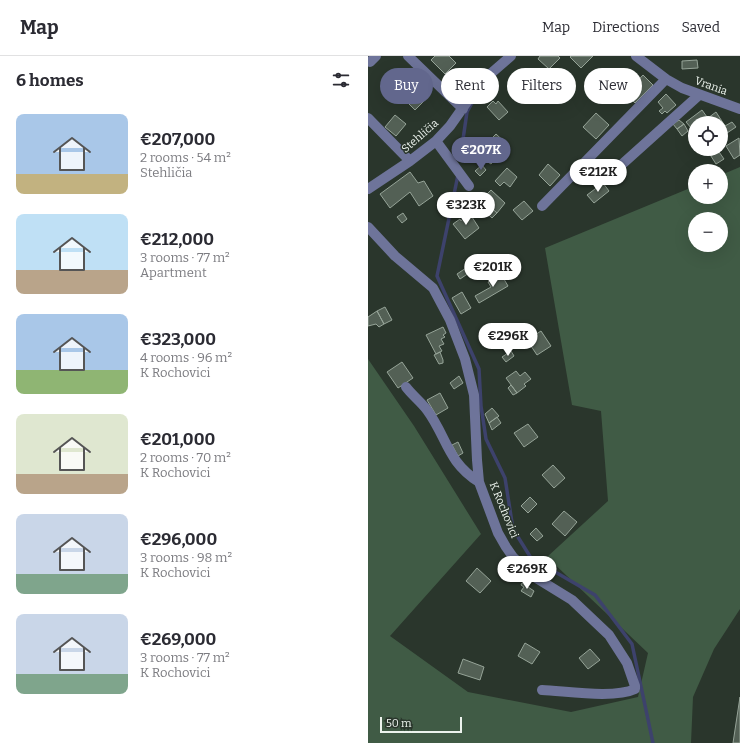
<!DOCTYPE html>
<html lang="en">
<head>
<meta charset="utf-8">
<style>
  :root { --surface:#fff; --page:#f7f7f7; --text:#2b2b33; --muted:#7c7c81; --line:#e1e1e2; --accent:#62678d }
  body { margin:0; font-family:Bitter,serif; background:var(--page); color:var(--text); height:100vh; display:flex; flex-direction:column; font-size:15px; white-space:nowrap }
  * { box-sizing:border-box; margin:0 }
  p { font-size:13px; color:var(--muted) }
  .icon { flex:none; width:22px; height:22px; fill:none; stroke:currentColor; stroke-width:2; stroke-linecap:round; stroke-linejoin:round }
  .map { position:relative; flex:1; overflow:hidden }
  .sheet { display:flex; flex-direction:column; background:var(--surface); width:368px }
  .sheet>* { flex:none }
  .top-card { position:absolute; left:12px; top:12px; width:300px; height:36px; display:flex; gap:8px }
  .buttons { position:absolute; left:320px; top:60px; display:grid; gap:8px }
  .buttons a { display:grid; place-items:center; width:40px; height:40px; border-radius:50%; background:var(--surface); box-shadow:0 4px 16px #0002; font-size:20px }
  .scale { position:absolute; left:12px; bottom:10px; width:82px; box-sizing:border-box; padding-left:4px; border:2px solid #ecf3ed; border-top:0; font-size:11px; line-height:14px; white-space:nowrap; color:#ecf3ed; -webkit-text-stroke:3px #2a362c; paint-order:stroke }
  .price { position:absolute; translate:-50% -34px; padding:0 9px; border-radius:14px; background:#fff; color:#222; font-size:13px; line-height:26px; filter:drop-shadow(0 1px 2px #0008) }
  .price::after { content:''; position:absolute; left:50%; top:24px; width:12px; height:9px; margin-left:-6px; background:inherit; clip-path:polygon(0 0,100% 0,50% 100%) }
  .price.active { background:var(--accent); color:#fff }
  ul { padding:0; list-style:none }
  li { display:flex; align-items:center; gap:12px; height:100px; padding:0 16px }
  li span { display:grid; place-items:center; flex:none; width:112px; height:80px; border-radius:8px; color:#555 }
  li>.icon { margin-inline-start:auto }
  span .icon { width:48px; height:48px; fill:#fffc; stroke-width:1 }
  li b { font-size:17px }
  h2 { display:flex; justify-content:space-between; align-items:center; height:48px; padding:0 16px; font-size:17px }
  .chip { padding:0 14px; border-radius:18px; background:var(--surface); box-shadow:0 4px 16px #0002; font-size:14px; line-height:36px }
  .chip.active { background:var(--accent); color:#fff }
  header { display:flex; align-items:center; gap:24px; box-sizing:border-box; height:56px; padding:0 20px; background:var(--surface); border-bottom:1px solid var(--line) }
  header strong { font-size:19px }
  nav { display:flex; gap:22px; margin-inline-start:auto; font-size:14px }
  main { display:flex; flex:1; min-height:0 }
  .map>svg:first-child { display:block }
</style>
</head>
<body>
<header>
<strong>Map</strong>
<nav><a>Map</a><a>Directions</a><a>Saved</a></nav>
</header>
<main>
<section class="sheet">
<h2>6 homes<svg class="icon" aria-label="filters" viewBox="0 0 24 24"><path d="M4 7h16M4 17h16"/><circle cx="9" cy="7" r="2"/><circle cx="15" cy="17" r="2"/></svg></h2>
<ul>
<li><span style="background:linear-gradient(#a9c7e8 75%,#c2b280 0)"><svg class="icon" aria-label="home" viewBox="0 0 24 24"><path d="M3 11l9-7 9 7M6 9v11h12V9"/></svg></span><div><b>€207,000</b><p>2 rooms · 54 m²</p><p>Stehličia</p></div></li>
<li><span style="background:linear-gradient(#bfe0f5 70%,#b9a48a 0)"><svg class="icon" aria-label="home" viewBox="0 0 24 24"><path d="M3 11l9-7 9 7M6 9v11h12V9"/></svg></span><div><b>€212,000</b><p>3 rooms · 77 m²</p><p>Apartment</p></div></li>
<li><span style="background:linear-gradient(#a9c7e8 70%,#8fb573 0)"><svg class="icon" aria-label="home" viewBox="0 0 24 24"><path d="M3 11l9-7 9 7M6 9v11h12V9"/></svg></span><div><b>€323,000</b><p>4 rooms · 96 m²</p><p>K Rochovici</p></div></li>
<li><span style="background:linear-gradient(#dfe7d0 75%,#b9a48a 0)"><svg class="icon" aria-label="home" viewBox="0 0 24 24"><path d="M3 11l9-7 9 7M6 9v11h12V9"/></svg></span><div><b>€201,000</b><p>2 rooms · 70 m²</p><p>K Rochovici</p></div></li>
<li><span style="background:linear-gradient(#c9d6e8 75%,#7fa58c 0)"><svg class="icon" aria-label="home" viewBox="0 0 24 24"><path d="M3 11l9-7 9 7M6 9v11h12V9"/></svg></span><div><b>€296,000</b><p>3 rooms · 98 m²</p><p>K Rochovici</p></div></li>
<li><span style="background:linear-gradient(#c9d6e8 75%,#7fa58c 0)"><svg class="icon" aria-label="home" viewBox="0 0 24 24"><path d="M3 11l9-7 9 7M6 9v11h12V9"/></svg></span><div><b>€269,000</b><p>3 rooms · 77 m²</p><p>K Rochovici</p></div></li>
</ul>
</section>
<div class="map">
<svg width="372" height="687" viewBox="0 0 372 687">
  <rect width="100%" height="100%" fill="#2a362c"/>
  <path fill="#405b45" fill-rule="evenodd" d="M372,111V553L346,593L325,641L323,687H0V303L46,370L113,478L22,580L100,636L203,656L270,641L280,597L179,501L240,445L233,355L204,349L177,192L327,130V141H353V119ZM327,163H353V189H327Z"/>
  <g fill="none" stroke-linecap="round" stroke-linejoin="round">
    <path stroke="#3d426c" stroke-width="3.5" d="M92,104L99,56L104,47
      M90,119L69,220L111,313L113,350L118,383L137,422L145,473L163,502L227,539L264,588L285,687"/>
  </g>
  <path fill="#536055" stroke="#96a498" d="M67,0H81L88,7L77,18L63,4Z
    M172,0H190L192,2L181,13L170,3Z
    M203,0H225L213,12L202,1Z
    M329,4L330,12L314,13V5Z
    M275,19L285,29L267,47L261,41L266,35L263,32Z
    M43,33L56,45L47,54L35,42Z
    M298,38L308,49L299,57L297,55L294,58L291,55L295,52L290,46Z
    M125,45L128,48L130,45L140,56L131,64L119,51Z
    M334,54L339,61L331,67H327V70L324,73L318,66Z
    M348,56L357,70L364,66L368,71L353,81V67H344L340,62Z
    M228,57L241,69L228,83L215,71Z
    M27,59L38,68L28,80L17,71Z
    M311,64L316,68L309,73L305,68Z
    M316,68L320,75L314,80L309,73Z
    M128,78L141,90L123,108L114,102L117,99L112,94Z
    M371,82L372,99L366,103L358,90Z
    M349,93L356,103L348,108L341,97Z
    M180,108L192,119L182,130L171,119Z
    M114,109L118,114L112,120L107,115Z
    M139,112L149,121L142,131L136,126L132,130L127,125Z
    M42,116L50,127L56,125L65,140L51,150L42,136L22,152L12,138Z
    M235,127L241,135L226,147L219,139Z
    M123,134L137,147L129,157L114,143Z
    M114,143L129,157L124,162L109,148Z
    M156,145L165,155L154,164L145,154Z
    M35,157L39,163L34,167L29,161Z
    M99,158H102L111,172L97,183L85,168L92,163L93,165Z
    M98,212L101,217L92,223L89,218Z
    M133,218L140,230L111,247L107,240L123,231L120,226Z
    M94,236L103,252L93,258L84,242Z
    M17,251L24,264L16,268L9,255Z
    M9,255L16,268L11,271L8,268L0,270V261Z
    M145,270L155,286L143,294L132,279Z
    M75,271L78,277L75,279L77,281L73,283L76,288L71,290L74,295L68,298L58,279Z
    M173,275L183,290L169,299L159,284Z
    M143,295L146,300L138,306L134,301Z
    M72,296L75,304V307L71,308L66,299Z
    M34,306L45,322L30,332L19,316Z
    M148,315L152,320L157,316L163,323L156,328L158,330L149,337L138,322Z
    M91,320L95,327L86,333L82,327Z
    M143,329L149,337L145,339L140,332Z
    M72,337L80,352L68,359L59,344Z
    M124,352L131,360L121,367L117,358Z
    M129,361L133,367L124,374L121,367Z
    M160,368L170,381L156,391L146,377Z
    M90,386L95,397L90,400L84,389Z
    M185,409L197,422L186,432L174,419Z
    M162,441L169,448L160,457L153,450Z
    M196,455L209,466L197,480L184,468Z
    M168,472L175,480L169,485L162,478Z
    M109,512L123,525L112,537L98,525Z
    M154,527L166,535L163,541L153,535L156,531L153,529Z
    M157,587L172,596L164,608L150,600Z
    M222,593L232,604L220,613L211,602Z
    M95,603L116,611L112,624L90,617Z
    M372,641V687H365Z"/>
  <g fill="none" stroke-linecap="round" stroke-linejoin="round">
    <path stroke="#6e749a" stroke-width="10" d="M40,0L95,53
      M268,0L298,23L314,32L372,53
      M2,6L8,0
      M0,62L42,105
      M68,85L101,130
      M251,111L330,40
      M0,133L42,105L68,85L82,70L113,26L143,0
      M174,150L298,23
      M0,171L27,200L65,232L82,264L97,303L106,339L109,404L111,426L130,477L138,491L145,501L165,520L204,544L241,579L259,607L267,630V633C246,643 198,635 174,634
      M38,331C44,339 53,346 59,354C79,381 79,406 111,426"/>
  </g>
  <g text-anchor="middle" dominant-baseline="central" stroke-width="3" stroke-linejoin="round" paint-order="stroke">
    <g font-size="11" fill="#ecf3ed" stroke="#2a362c">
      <text transform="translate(343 30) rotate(20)">Vrania</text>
      <text transform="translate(52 80) rotate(-41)">Stehličia</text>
      <text transform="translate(136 454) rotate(68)">K Rochovici</text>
    </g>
  </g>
</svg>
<div class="buttons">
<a><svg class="icon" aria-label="locate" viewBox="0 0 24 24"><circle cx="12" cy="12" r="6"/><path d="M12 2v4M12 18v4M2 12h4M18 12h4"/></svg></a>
<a>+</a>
<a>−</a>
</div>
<div class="scale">50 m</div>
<b class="price active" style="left:113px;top:115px">€207K</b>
<b class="price" style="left:230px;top:137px">€212K</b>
<b class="price" style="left:98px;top:170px">€323K</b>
<b class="price" style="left:125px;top:232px">€201K</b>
<b class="price" style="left:140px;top:301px">€296K</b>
<b class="price" style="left:159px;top:534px">€269K</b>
<div class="top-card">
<a class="chip active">Buy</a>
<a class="chip">Rent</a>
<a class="chip">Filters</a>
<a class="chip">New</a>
</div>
</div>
</main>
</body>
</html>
